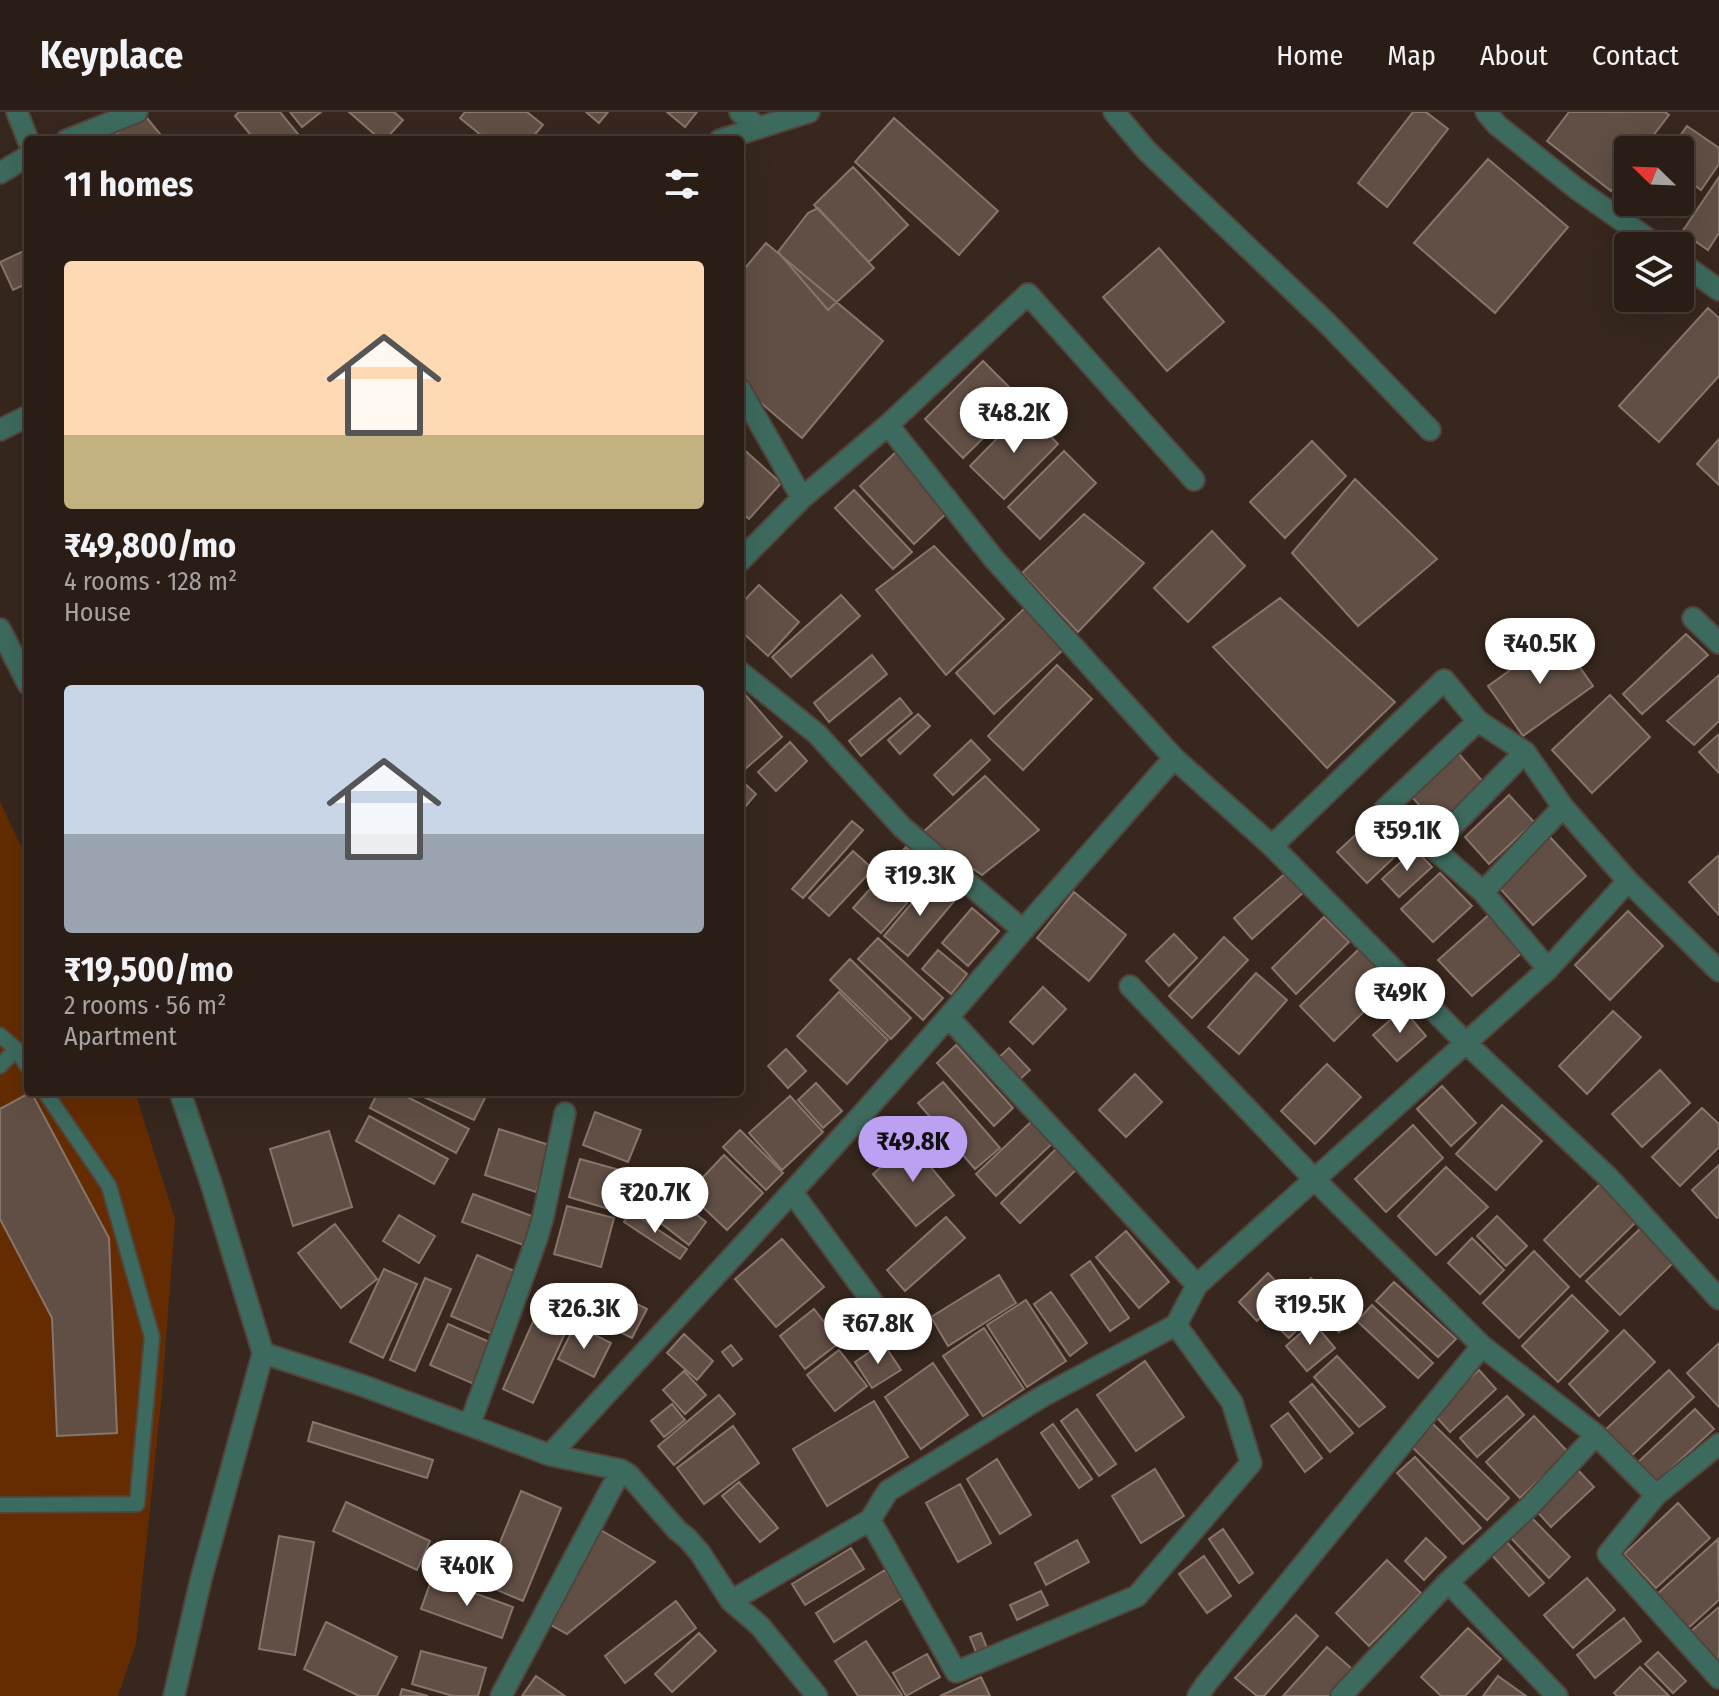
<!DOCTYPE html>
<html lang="en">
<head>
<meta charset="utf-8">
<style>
  :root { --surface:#291d16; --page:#352a23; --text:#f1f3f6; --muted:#a5a2a1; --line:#453b35; --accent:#bca0f2 }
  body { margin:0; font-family:"Fira Sans Condensed",sans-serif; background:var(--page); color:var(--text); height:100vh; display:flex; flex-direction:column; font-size:30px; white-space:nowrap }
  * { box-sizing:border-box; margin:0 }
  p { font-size:26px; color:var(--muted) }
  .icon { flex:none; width:44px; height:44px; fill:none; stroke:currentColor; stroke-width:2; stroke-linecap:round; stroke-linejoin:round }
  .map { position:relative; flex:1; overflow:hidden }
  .panel { position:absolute; left:24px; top:24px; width:720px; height:960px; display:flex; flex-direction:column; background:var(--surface); border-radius:8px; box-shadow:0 8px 32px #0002,0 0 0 2px var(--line) }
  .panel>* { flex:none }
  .needle { width:52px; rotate:293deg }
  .fabs { position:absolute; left:1614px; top:24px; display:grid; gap:16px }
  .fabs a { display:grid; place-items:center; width:80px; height:80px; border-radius:8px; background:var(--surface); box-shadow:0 8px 32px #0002,0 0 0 2px var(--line); font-size:40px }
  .price { position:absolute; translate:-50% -68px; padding:0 18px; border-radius:28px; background:#fff; color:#222; font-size:26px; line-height:52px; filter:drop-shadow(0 2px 4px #0008) }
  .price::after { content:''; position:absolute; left:50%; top:48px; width:24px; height:18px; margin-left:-12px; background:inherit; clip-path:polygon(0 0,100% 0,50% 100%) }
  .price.active { background:var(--accent); color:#111 }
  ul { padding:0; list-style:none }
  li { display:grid; align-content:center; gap:16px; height:424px; padding:0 40px }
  li span { display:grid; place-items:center; height:248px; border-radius:8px; color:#555 }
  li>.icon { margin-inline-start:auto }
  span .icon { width:144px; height:144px; fill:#fffc; stroke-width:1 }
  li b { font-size:34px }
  h2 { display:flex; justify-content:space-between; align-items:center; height:96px; padding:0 40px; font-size:34px }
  header { display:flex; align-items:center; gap:48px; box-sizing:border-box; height:112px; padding:0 40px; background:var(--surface); border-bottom:2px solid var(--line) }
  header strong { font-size:38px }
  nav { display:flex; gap:44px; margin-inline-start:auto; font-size:28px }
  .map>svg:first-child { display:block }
</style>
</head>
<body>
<header>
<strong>Keyplace</strong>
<nav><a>Home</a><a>Map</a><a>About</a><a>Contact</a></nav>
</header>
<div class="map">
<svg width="1719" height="1584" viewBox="0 0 1719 1584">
  <rect width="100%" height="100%" fill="#37271e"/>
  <path fill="#642c00" d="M0,690L28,748V980H135L175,1107L162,1281L136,1531L118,1584H0Z"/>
  <path fill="#614f45" stroke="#88756a" stroke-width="2" d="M142,0L165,28H109Z
    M239,0H280L303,28H255L235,4Z
    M290,0H321L302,15Z
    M349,0H394L403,8L385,28H381Z
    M465,0H527L543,13L530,28H487L460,6Z
    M586,0H608L599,11Z
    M667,0H697L685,15Z
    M1413,0H1426L1448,17L1387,95L1358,71Z
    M1569,0H1665L1669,3L1642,38H1628V57L1611,79L1547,29Z
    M894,6L998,99L959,143L855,50Z
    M1687,14L1719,36V52L1701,78L1680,63V38H1670Z
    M1488,47L1568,115L1495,201L1414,131Z
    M853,55L908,113L869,150L814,93Z
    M1719,65V121L1708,138L1682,120Z
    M818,96L874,156L828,198L778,140L808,101Z
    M766,131L883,229L802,326L740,273V162Z
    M1159,136L1224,210L1167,259L1103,185Z
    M28,137V171L13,178L0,150Z
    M1708,196L1719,206V264L1659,330L1619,294Z
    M983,249L1022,288L963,346L925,307Z
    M1025,298L1058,332L1004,387L970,354Z
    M1719,327V373L1697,352Z
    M1312,329L1346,364L1285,426L1250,390Z
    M740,334L781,371L749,407L740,400Z
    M897,339L951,397L914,432L860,374Z
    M1064,339L1096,371L1040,427L1008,395Z
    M1355,367L1437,447L1358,514L1292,441Z
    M854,378L912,440L893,457L835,396Z
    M1084,402L1144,451L1078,520L1022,461Z
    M1212,419L1245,454L1188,510L1154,476Z
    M934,434L1004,507L946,563L876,478Z
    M759,473L799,510L768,544L740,518V493Z
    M841,483L860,504L791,565L772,545Z
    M1280,486L1395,590L1327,656L1213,535Z
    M1025,496L1064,537L994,602L956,561Z
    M1686,522L1708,543L1642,602L1623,582Z
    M1558,524L1593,574L1523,624L1488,574Z
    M872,543L887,562L829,610L814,591Z
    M1057,553L1092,587L1023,658L988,624Z
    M1719,563V609L1694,633L1667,609Z
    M743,580L782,625L744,658L740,653V582Z
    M1610,583L1650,625L1592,681L1552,638Z
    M900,586L912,601L861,644L849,629Z
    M918,602L930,614L900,642L888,628Z
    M1719,622V661L1699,640Z
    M971,628L990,648L953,683L934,663Z
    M790,630L807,649L776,679L758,660Z
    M1459,642L1484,671L1438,714L1412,685Z
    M985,664L1039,718L982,763L922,721Z
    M740,667L756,682L740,701Z
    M1509,683L1534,710L1489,752L1465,725Z
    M1377,703L1406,734L1367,771L1337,740Z
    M852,709L863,718L803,786L792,777Z
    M1549,724L1586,764L1533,813L1496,772Z
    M906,735L929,756L905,783L882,761Z
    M1415,737L1432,755L1399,785L1382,767Z
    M853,739L873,757L829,804L809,786Z
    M1718,744L1719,745V803L1689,770Z
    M1287,760L1305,779L1252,827L1234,806Z
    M1440,761L1472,794L1433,830L1401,797Z
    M879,767L907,791L881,821L853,796Z
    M932,767L956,787L908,844L884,824Z
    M1074,780L1126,823L1089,869L1037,826Z
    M972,796L999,819L968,854L942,831Z
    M1628,799L1663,834L1610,888L1575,853Z
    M1492,800L1526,837L1472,884L1438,848Z
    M1324,805L1349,830L1296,882L1272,856Z
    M1174,822L1197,846L1169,874L1146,849Z
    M1224,825L1248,848L1192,906L1169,884Z
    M878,826L943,886L923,908L858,847Z
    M1359,837L1393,871L1334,929L1300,894Z
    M938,838L967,862L951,882L922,857Z
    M850,847L911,906L891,927L830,868Z
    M1256,861L1287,888L1239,942L1208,915Z
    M1043,875L1066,897L1033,932L1010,910Z
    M839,880L888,928L847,972L797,924Z
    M1403,897L1426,924L1397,949L1373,923Z
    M1613,899L1641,925L1587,982L1559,954Z
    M956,933L1013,996L994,1014L937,951Z
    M1009,936L1030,958L1016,971L995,949Z
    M786,937L806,959L788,976L768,954Z
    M1327,952L1361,985L1315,1032L1281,999Z
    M1660,958L1690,991L1642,1035L1612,1002Z
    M1135,962L1162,990L1126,1025L1099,998Z
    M943,970L1000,1036L975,1057L918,991Z
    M816,971L842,999L823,1016L798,988Z
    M1442,974L1476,1011L1451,1034L1417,997Z
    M31,980L109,1126L117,1321L57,1324L52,1206L0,1107V997Z
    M378,980H398L469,1017L456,1041L370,996Z
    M413,980H488L474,1008Z
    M790,984L823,1020L782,1058L749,1021Z
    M1502,993L1542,1029L1496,1078L1456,1042Z
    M1702,996L1719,1012V1035L1680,1074L1652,1045Z
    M595,1000L641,1018L628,1050L583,1033Z
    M369,1004L448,1047L434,1072L356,1029Z
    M1035,1006L1056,1028L996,1084L976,1062Z
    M1413,1013L1443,1046L1386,1100L1355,1067Z
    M499,1017L552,1034L536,1080L485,1063Z
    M740,1018L783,1061L766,1078L723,1035Z
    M329,1019L352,1095L293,1114L270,1037Z
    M910,1030L954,1083L916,1114L873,1062Z
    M1056,1037L1076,1058L1020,1111L1001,1091Z
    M724,1043L763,1081L727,1118L688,1081Z
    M580,1047L623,1059L612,1098L569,1085Z
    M1719,1053V1104L1717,1106L1692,1078Z
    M1446,1055L1488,1095L1436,1143L1398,1104Z
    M657,1072L706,1110L689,1133L639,1094Z
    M1600,1072L1637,1109L1580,1165L1544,1128Z
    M473,1082L537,1106L526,1134L462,1110Z
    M567,1094L614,1106L601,1155L554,1142Z
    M630,1099L687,1137L680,1147L624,1110Z
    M399,1103L435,1124L419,1151L383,1129Z
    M1497,1104L1527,1134L1506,1154L1477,1124Z
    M946,1105L965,1126L905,1179L887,1158Z
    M335,1112L377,1167L341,1196L298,1141Z
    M1645,1112L1678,1146L1620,1203L1586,1169Z
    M1126,1119L1169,1170L1139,1196L1096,1145Z
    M1472,1126L1504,1158L1480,1182L1448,1151Z
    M782,1127L824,1175L776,1215L735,1167Z
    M1534,1139L1569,1175L1519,1226L1483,1191Z
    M477,1143L521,1162L495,1223L451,1204Z
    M1090,1149L1129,1206L1110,1219L1071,1163Z
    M384,1157L417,1172L383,1246L350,1230Z
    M1268,1161L1286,1180L1257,1209L1239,1190Z
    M999,1163L1016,1191L948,1234L931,1205Z
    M425,1166L451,1177L415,1259L390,1248Z
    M1311,1166L1352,1206L1339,1220L1297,1180Z
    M1394,1170L1456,1227L1438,1245L1376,1189Z
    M600,1174L647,1197L632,1226L586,1204Z
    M1051,1180L1087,1231L1070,1244L1034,1192Z
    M1572,1183L1608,1219L1558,1270L1522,1234Z
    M1026,1188L1066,1249L1027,1275L987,1213Z
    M1294,1189L1310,1204L1289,1226L1273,1211Z
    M1372,1193L1433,1251L1418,1266L1357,1209Z
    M814,1197L840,1230L805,1257L780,1224Z
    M536,1203L567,1217L533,1291L503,1277Z
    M1313,1210L1335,1236L1307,1259L1286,1234Z
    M448,1212L492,1231L474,1272L430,1253Z
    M575,1213L611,1231L594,1265L558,1247Z
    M984,1216L1024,1277L983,1304L943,1244Z
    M1624,1218L1655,1250L1599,1304L1569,1272Z
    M684,1222L713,1249L697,1268L667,1241Z
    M883,1231L901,1258L872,1276L855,1250Z
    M1719,1231V1295L1687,1261Z
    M731,1233L742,1247L733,1254L722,1240Z
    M839,1238L867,1274L835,1299L807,1263Z
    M1337,1244L1385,1295L1359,1315L1314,1265Z
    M1145,1249L1184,1305L1136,1339L1097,1283Z
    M933,1251L968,1303L921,1337L885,1285Z
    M1479,1258L1496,1277L1450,1320L1432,1300Z
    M1669,1258L1694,1285L1629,1346L1604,1319Z
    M684,1259L706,1283L685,1302L663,1278Z
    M1312,1272L1353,1321L1330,1340L1290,1290Z
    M719,1283L735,1302L674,1353L658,1334Z
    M1507,1284L1524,1303L1477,1345L1460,1326Z
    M874,1289L908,1345L827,1394L793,1337Z
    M672,1292L685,1308L664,1325L651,1309Z
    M1077,1297L1116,1352L1099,1364L1061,1309Z
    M1695,1297L1714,1317L1656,1370L1638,1350Z
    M1288,1301L1322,1346L1305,1360L1271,1314Z
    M1534,1304L1568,1340L1520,1386L1486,1350Z
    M313,1310L433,1348L427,1366L308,1329Z
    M1053,1312L1092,1367L1079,1376L1041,1321Z
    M1433,1312L1509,1386L1487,1408L1411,1334Z
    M733,1314L759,1351L704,1392L677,1356Z
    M1415,1345L1481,1416L1463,1432L1397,1361Z
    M997,1347L1031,1403L1000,1422L967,1367Z
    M1575,1355L1594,1375L1551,1415L1533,1395Z
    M1155,1357L1184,1404L1141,1431L1112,1384Z
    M739,1370L778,1416L760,1430L722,1384Z
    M960,1372L991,1431L958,1450L926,1391Z
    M521,1379L561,1396L523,1489L483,1472Z
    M346,1390L430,1429L417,1458L333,1419Z
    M1678,1391L1710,1426L1656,1476L1624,1442Z
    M1530,1404L1570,1445L1549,1466L1509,1424Z
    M594,1414L655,1450L567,1522L551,1513Z
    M1223,1417L1253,1461L1239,1471L1209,1427Z
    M279,1424L314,1430L295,1543L259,1537Z
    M1426,1426L1446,1445L1424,1468L1405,1449Z
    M1504,1427L1544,1471L1529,1484L1489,1440Z
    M1718,1427L1719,1488L1686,1518L1655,1484Z
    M1077,1428L1089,1450L1046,1473L1035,1451Z
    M851,1436L864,1457L805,1493L792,1472Z
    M1204,1444L1231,1484L1207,1501L1179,1462Z
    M1387,1448L1421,1481L1369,1534L1336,1501Z
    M885,1458L902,1486L834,1530L816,1501Z
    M432,1466L513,1495L502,1526L421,1497Z
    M1587,1466L1615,1498L1573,1536L1544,1503Z
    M1041,1479L1048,1493L1017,1508L1010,1493Z
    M676,1489L696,1516L625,1571L605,1544Z
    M1719,1495V1553L1690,1520Z
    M1296,1503L1318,1524L1264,1584H1257L1235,1566Z
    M1624,1506L1641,1529L1595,1566L1577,1543Z
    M326,1510L397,1545L377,1584H359L304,1557Z
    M1468,1516L1501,1547L1465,1584H1441L1421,1565Z
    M699,1521L716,1539L672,1580L655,1562Z
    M981,1521L987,1536L976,1540L970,1525Z
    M866,1529L902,1583L901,1584H858L835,1549Z
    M1327,1535L1358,1562L1339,1584H1283Z
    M421,1539L486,1556L478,1584H453L412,1572Z
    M1658,1540L1686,1569L1673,1581L1645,1552Z
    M927,1542L940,1565L906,1584L893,1561Z
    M1640,1555L1669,1584H1617L1614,1581Z
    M536,1564L565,1584H522Z
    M1498,1564L1526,1584H1483Z
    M981,1565L990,1584H940Z
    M402,1577L428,1584H400Z"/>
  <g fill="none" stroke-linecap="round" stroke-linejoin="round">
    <g stroke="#53443b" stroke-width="18">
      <path id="service" d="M0,923L16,937L28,955
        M0,954L16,937
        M0,1393L137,1392L152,1225L109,1074L45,980"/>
    </g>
    <g stroke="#53443b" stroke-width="24">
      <path id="minor" d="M17,0L28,28
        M740,0L759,16
        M1114,0L1147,39L1328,212L1430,318
        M1486,0L1497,13L1577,77L1658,134
        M67,28L137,0
        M0,61L28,44
        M1680,150L1719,178
        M740,277L802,386L740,449
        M888,313L1028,182L1194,368
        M802,386L888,313L994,447L1174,646L1272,734
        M1693,506L1719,531
        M1525,640L1432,735L1483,780L1548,857
        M1432,735L1385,697L1478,609
        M1483,780L1563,695
        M1023,818L1174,646
        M1719,859L1628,769L1563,695L1525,640L1478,609L1444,568L1272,734L1467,932L1609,1066L1719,1187
        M1130,874L1315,1068L1482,1234
        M949,906L1197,1173
        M792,1080L896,1222
        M263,1241L361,1273L550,1343L621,1358L629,1363L677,1418L687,1426L700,1441L731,1489L760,1514L817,1584
        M470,1312L537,1126L543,1105L565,1001
        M1719,1332L1656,1383L1608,1442L1719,1566
        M550,1343C709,1170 871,998 1023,818L902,715L817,622L740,560
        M870,1408L956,1560L1137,1484L1251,1351L1232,1290L1176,1213
        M1448,1470L1557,1584
        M731,1489L870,1408L888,1379L1043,1284L1176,1213L1197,1173L1548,857L1628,769
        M501,1584L621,1358
        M1198,1584L1206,1572L1482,1234L1596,1323L1656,1383
        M1341,1584L1448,1470L1531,1393L1596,1323"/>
    </g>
    <g stroke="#53443b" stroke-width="24">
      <path id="tertiary" d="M720,28L809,0
        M0,318L28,304
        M0,517L28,572
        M174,1584L201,1467L263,1241L211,1071L180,980"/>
    </g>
    <use href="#service" stroke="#3d6a5e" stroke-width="14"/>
    <use href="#minor" stroke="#3d6a5e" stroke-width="20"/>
    <use href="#tertiary" stroke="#3d6a5e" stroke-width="20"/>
  </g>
</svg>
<div class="fabs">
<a><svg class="needle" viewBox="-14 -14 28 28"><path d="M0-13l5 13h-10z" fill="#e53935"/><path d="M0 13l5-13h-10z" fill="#a5a2a1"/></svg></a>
<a><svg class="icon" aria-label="layers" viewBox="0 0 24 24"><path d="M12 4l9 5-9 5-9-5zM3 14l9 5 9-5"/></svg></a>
</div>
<b class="price" style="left:1014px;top:343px">₹48.2K</b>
<b class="price" style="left:1540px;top:574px">₹40.5K</b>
<b class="price" style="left:1407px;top:761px">₹59.1K</b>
<b class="price" style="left:920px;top:806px">₹19.3K</b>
<b class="price" style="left:1400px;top:923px">₹49K</b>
<b class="price active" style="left:913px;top:1072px">₹49.8K</b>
<b class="price" style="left:655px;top:1123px">₹20.7K</b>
<b class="price" style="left:1310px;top:1235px">₹19.5K</b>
<b class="price" style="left:584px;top:1239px">₹26.3K</b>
<b class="price" style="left:878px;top:1254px">₹67.8K</b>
<b class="price" style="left:467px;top:1496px">₹40K</b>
<section class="panel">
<h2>11 homes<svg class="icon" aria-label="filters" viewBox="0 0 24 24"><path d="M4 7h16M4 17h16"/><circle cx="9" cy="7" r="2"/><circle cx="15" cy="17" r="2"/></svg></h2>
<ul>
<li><span style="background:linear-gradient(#ffd9b3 70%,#c2b280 0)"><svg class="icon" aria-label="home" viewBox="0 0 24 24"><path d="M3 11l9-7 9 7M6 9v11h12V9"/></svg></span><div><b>₹49,800/mo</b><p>4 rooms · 128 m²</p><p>House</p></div></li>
<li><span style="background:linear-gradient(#c9d6e8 60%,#9aa5b1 0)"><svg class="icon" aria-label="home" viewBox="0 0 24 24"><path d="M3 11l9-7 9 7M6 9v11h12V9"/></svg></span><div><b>₹19,500/mo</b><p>2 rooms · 56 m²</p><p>Apartment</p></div></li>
</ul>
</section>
</div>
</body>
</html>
